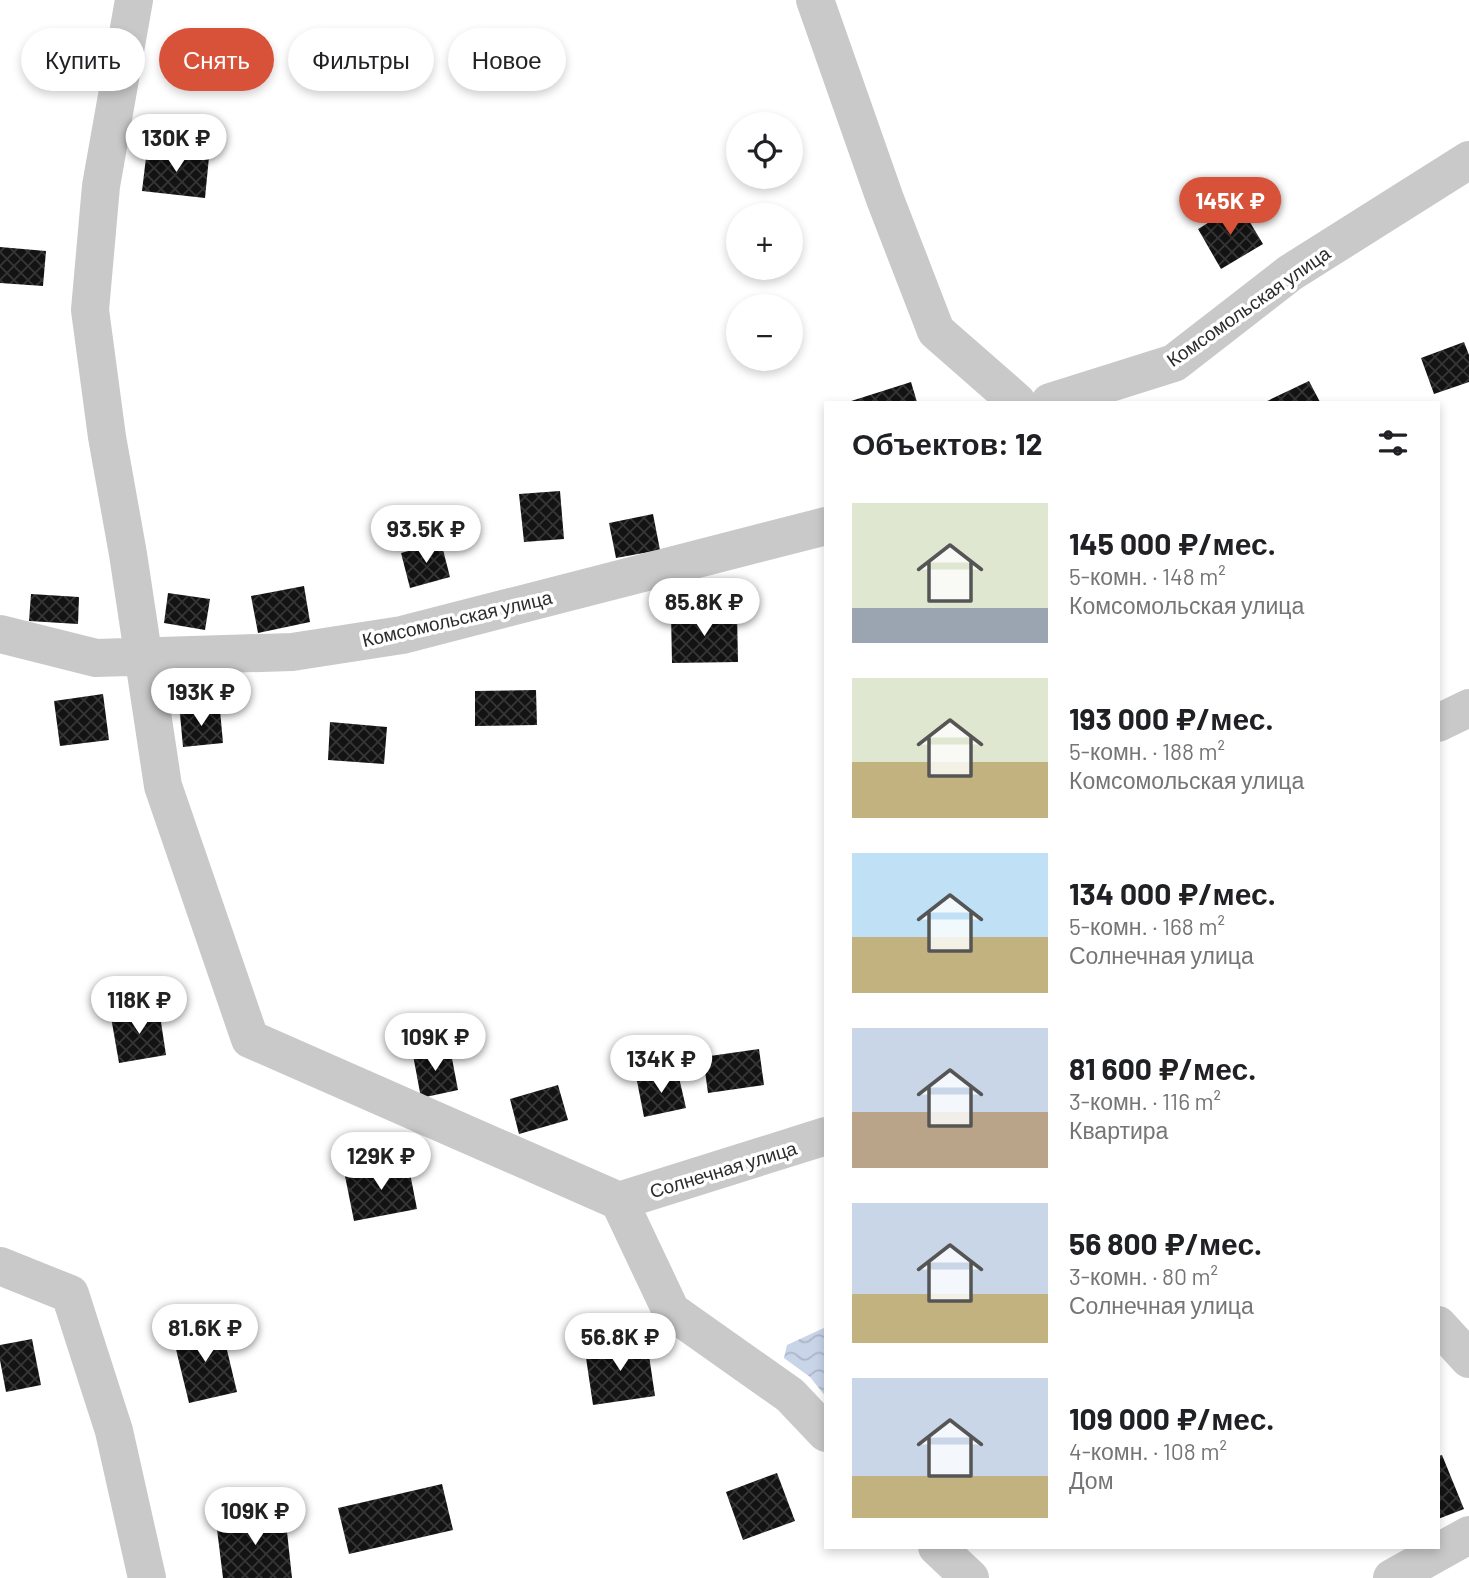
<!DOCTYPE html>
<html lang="ru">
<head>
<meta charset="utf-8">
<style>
  :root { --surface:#fff; --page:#f2f2f2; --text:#202124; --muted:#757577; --accent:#d85239 }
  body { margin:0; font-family:Barlow,sans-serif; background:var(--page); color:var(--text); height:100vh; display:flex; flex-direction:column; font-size:26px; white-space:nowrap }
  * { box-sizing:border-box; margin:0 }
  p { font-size:23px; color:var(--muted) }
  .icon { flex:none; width:38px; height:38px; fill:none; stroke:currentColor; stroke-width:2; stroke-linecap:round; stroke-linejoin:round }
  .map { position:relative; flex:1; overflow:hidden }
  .sheet { position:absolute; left:824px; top:401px; width:616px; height:1148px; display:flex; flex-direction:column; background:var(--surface); border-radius:0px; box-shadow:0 4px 10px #0003 }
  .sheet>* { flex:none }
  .banner { position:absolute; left:21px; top:28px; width:665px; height:63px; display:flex; gap:14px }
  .fabs { position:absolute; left:726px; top:112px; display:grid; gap:14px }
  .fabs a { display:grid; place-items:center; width:77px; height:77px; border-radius:50%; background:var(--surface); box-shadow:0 4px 10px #0003; font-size:35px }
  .price { position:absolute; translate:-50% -60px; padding:0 16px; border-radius:24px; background:#fff; color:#222; font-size:23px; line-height:46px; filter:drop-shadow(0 2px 4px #0008) }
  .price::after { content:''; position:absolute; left:50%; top:42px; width:21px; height:16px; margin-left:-10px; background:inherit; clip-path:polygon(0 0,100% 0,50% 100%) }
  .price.on { background:var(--accent); color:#fff }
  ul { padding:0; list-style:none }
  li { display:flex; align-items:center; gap:21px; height:175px; padding:0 28px }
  li span { display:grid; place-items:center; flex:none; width:196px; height:140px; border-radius:0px; color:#555 }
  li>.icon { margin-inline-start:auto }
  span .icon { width:84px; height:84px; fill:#fffc; stroke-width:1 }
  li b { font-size:30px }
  h2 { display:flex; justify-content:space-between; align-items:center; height:84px; padding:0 28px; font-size:30px }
  .pill { padding:0 24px; border-radius:32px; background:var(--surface); box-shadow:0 4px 10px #0003; font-size:24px; line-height:63px }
  .pill.on { background:var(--accent); color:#fff }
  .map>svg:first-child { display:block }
</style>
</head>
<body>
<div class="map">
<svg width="1469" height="1578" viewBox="0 0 1469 1578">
  <defs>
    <pattern id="water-waves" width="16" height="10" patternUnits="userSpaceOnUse" patternTransform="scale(1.75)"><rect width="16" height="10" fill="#c8d4e8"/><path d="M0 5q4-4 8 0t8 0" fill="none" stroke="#acb6c7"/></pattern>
    <pattern id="building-cross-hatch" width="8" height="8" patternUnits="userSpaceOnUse" patternTransform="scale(1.75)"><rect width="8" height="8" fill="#131313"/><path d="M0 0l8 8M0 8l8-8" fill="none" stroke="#363636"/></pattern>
  </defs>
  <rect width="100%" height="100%" fill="#fff"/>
  <path fill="url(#water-waves)" d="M826,1327V1397L810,1377L784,1358L787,1345Z"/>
  <path fill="url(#building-cross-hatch)" d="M147,149L209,157L205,198L142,191Z
    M1239,204L1263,244L1221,269L1198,229Z
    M0,247L46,251L43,286L0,283Z
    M1464,342L1469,355V382L1434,394L1421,358Z
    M1309,381L1320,402H1265Z
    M911,382L917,402H848Z
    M560,491L564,539L524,542L519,494Z
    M653,514L660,550L616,558L609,523Z
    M441,542L450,577L410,588L401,553Z
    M304,586L310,622L258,633L251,596Z
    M168,593L210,599L205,630L164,623Z
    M31,594L79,597L78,624L29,621Z
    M737,613L738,662L672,663L671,614Z
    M536,690L537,725L475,726V691Z
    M103,694L109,740L60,746L54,701Z
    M220,710L223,743L183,747L180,714Z
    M330,722L387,727L384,764L328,760Z
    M159,1009L166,1055L119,1063L111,1017Z
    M450,1048L458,1090L421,1098L413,1055Z
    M759,1049L764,1085L708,1093L703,1057Z
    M678,1073L686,1108L644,1117L637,1081Z
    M558,1085L568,1120L519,1134L510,1099Z
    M408,1163L417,1209L354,1221L345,1176Z
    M221,1325L237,1392L189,1403L173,1337Z
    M32,1339L41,1385L6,1392L0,1360V1345Z
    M647,1342L655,1396L593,1405L585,1351Z
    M1442,1455L1464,1509L1438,1519V1456Z
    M777,1473L795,1521L743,1540L726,1492Z
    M442,1484L453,1530L349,1554L338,1508Z
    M285,1513L292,1578H223L216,1521Z"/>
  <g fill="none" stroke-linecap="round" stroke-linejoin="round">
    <path stroke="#c9c9c9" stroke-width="38" d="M134,0L101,186L90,310L107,437L128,554L163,786L250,1039L619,1201L671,1311L790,1395L826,1433
      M815,0L885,199L936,331L1017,402
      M1050,402L1174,363L1290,273L1469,160
      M0,634L96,658L292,652L402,635L826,526
      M1438,723L1469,708
      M619,1201L826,1136
      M0,1266L70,1294L114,1431L147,1578
      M1438,1325L1469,1359
      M937,1547L970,1578
      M1392,1578L1469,1535"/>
  </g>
  <g text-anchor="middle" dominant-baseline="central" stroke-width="7" stroke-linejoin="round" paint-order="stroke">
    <g font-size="19" fill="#2c2c2c" stroke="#fff">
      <text transform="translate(1248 306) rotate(-35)">Комсомольская улица</text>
      <text transform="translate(457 618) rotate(-13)">Комсомольская улица</text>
      <text transform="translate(723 1169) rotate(-17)">Солнечная улица</text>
    </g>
  </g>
</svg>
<div class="fabs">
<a><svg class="icon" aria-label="locate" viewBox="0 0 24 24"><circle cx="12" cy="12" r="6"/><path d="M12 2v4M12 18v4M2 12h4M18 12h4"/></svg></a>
<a>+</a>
<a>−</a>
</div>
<b class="price" style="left:176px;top:174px">130K ₽</b>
<b class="price on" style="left:1230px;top:237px">145K ₽</b>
<b class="price" style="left:426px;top:565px">93.5K ₽</b>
<b class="price" style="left:704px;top:638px">85.8K ₽</b>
<b class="price" style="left:201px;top:728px">193K ₽</b>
<b class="price" style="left:139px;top:1036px">118K ₽</b>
<b class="price" style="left:435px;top:1073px">109K ₽</b>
<b class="price" style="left:661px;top:1095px">134K ₽</b>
<b class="price" style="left:381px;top:1192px">129K ₽</b>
<b class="price" style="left:205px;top:1364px">81.6K ₽</b>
<b class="price" style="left:620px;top:1373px">56.8K ₽</b>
<b class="price" style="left:255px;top:1547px">109K ₽</b>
<div class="banner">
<a class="pill">Купить</a>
<a class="pill on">Снять</a>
<a class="pill">Фильтры</a>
<a class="pill">Новое</a>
</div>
<section class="sheet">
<h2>Объектов: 12<svg class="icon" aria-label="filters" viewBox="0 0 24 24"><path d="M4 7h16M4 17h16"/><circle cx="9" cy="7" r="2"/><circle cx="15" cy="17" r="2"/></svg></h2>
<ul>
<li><span style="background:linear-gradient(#dfe7d0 75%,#9aa5b1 0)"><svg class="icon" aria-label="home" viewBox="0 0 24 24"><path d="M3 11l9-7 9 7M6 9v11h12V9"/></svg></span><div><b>145 000 ₽/мес.</b><p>5-комн. · 148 m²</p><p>Комсомольская улица</p></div></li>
<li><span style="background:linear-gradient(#dfe7d0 60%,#c2b280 0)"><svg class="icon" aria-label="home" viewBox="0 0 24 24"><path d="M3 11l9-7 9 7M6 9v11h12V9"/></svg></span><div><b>193 000 ₽/мес.</b><p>5-комн. · 188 m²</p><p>Комсомольская улица</p></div></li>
<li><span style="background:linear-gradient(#bfe0f5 60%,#c2b280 0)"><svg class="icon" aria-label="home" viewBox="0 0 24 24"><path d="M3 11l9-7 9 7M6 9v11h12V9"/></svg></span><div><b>134 000 ₽/мес.</b><p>5-комн. · 168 m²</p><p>Солнечная улица</p></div></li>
<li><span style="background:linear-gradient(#c9d6e8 60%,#b9a48a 0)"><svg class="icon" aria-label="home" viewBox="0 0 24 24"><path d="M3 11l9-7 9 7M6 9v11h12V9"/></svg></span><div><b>81 600 ₽/мес.</b><p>3-комн. · 116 m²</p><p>Квартира</p></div></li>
<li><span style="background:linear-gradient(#c9d6e8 65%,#c2b280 0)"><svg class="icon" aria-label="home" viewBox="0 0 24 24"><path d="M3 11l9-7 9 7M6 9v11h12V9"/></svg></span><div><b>56 800 ₽/мес.</b><p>3-комн. · 80 m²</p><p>Солнечная улица</p></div></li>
<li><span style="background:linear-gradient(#c9d6e8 70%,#c2b280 0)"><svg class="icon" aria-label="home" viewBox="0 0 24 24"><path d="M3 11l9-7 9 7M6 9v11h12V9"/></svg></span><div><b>109 000 ₽/мес.</b><p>4-комн. · 108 m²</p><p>Дом</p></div></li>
</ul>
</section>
</div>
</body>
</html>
